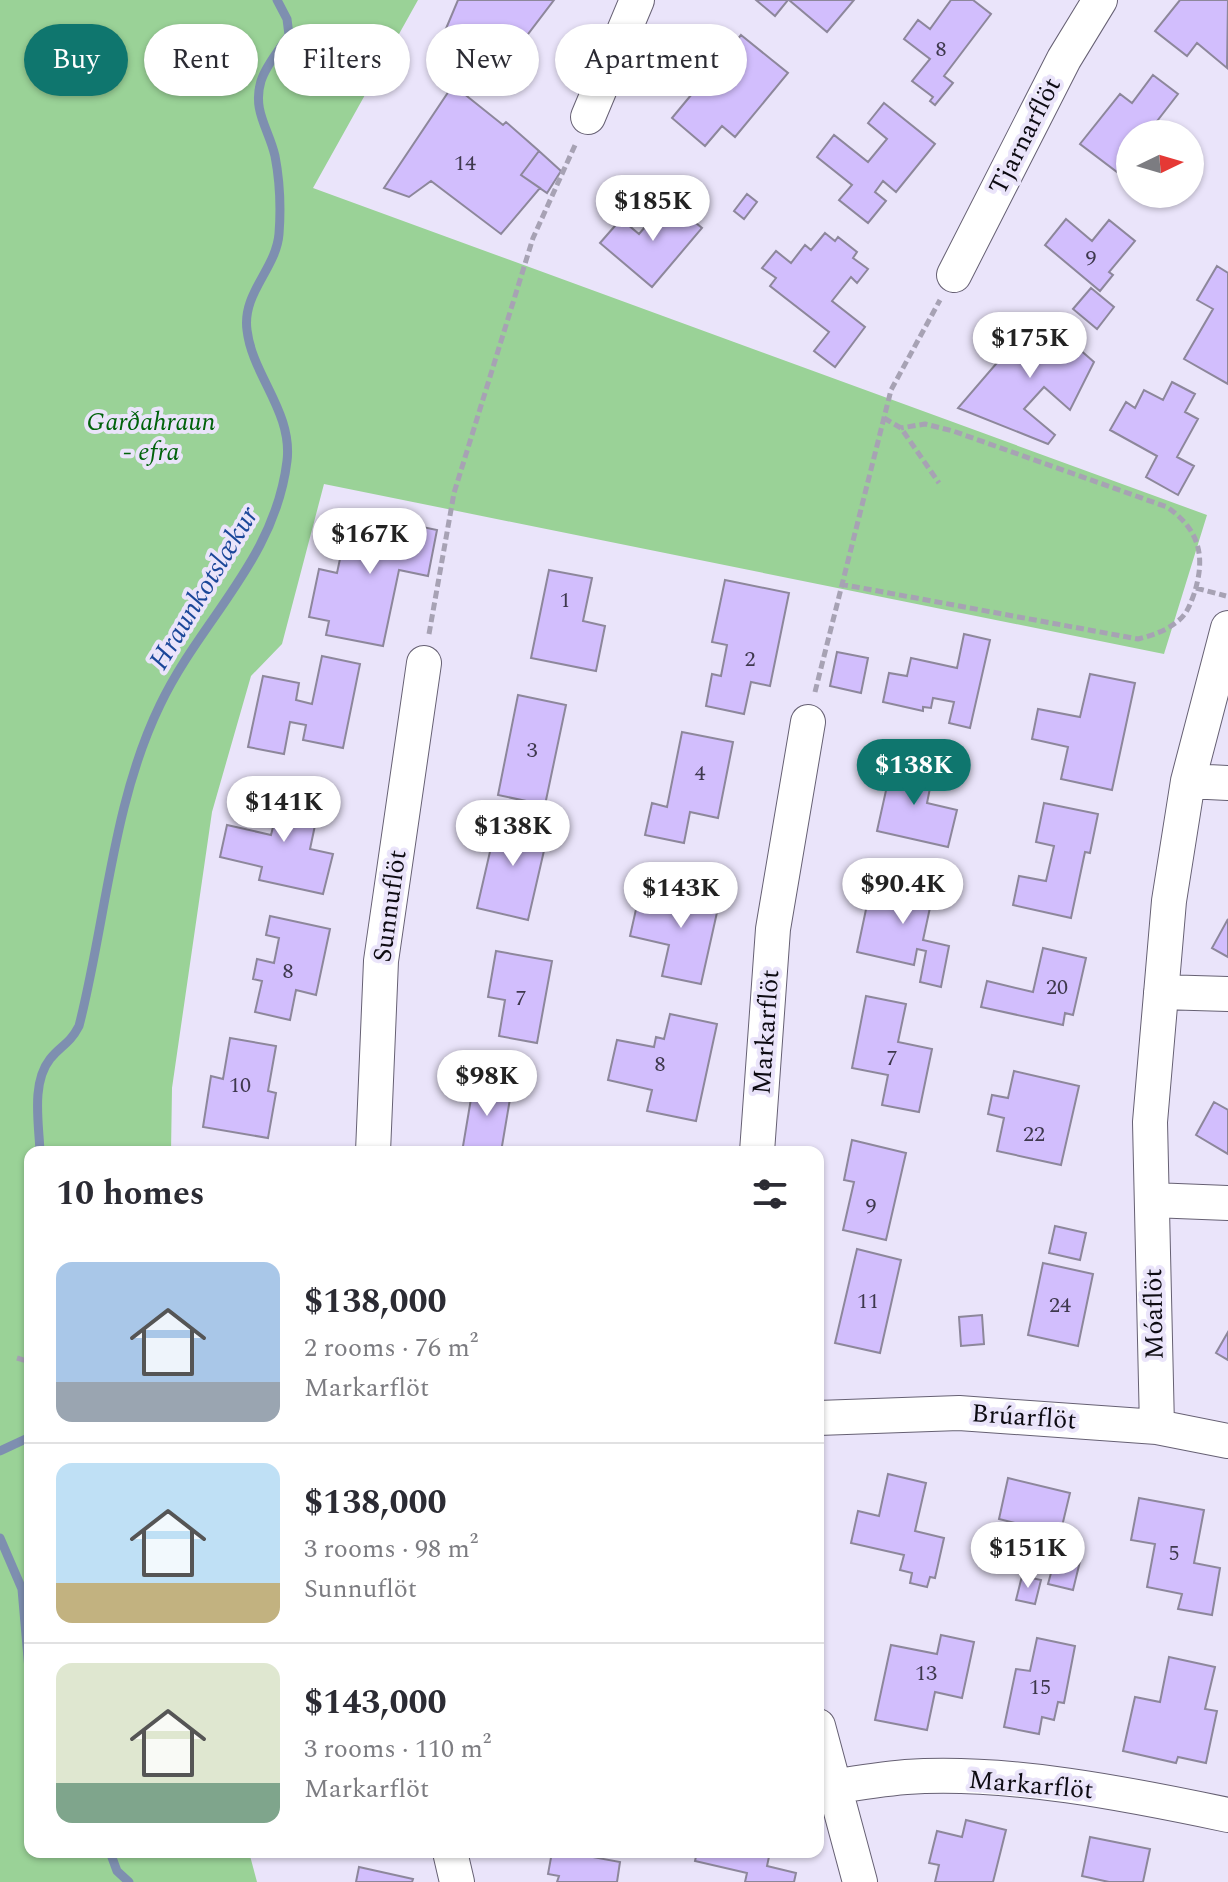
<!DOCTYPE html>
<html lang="en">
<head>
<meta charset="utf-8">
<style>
  :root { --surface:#fff; --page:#f7f7f7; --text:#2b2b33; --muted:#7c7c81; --line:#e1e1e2; --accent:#0f766e }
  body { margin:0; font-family:Spectral,serif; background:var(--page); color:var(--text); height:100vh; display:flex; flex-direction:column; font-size:30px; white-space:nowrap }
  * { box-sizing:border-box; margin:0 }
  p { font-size:26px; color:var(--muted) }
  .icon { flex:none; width:44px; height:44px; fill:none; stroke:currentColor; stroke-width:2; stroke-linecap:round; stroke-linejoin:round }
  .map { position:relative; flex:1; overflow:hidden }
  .details { position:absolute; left:24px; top:1146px; width:800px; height:712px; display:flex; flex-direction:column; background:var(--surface); border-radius:16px; box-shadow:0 2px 6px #0004 }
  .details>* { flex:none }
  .top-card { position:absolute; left:24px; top:24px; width:800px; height:72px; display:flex; gap:16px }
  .needle { width:52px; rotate:85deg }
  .controls { position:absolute; left:1116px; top:120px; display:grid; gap:16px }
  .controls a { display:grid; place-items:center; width:88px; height:88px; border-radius:50%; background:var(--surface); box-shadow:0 2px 6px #0004; font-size:40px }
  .price { position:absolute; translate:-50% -68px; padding:0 18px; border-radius:28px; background:#fff; color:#222; font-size:26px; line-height:52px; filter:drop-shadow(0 2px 4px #0008) }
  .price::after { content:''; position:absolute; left:50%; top:48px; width:24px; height:18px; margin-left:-12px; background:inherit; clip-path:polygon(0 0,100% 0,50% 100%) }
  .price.on { background:var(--accent); color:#fff }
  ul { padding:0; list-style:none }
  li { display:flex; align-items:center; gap:24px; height:200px; padding:0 32px }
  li+li { border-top:2px solid var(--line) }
  li span { display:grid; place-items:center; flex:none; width:224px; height:160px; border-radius:16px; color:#555 }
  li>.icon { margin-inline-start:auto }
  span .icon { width:96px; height:96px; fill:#fffc; stroke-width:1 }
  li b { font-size:34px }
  h2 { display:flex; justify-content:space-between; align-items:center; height:96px; padding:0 32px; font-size:34px }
  .tag { padding:0 28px; border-radius:36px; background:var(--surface); box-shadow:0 2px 6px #0004; font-size:28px; line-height:72px }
  .tag.on { background:var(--accent); color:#fff }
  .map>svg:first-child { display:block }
</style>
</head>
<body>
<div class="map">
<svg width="1228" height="1882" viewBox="0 0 1228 1882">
  <rect width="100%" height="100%" fill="#eae4fa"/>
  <path fill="#9ad297" d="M0,0H418L313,188L1207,515L1164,654L324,484L282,644L251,676L212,812L172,1088L171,1152H30V1852H249L257,1882H0Z"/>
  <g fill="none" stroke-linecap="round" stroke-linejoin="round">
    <path stroke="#7e8fb0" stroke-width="9" d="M40,1152C39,1124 31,1083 50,1059C61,1045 69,1045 79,1026C106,921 112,804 160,705C201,619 275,560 287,461C293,412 252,375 247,330C242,293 276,269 279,234C281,208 280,182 275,156C269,129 252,111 261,81C266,65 280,49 289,35L287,19L277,0
      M0,1451L30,1437
      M0,1538L22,1589L30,1681
      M110,1852L117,1871L129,1882"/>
  </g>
  <path fill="#d2befd" stroke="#8d879b" stroke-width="2" d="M458,0H554L516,50L526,60L509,83L488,63L472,62L476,42L445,31Z
    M756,0H788L775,16Z
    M789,0H854L827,32Z
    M951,0H973L991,14L944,76L953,83L935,105L930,101L933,97L912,81L930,59L904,39L918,20L930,29Z
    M1180,0H1228L1227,68L1197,43L1187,56L1155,31Z
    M741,35L788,73L735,137L722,126L705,146L672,118Z
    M1153,75L1178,94L1147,134H1130V161L1127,159L1117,172L1080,144L1120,94L1132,103Z
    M453,85L503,125L506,122L539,151L521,175L540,188L501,234L431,181L409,197L384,188Z
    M884,103L935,144L896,192L883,181L875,192L886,201L868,223L839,200L852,185L817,157L834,135L868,162L887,139L868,123Z
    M539,151L561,171L547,193L521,175Z
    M747,194L757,202L744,219L734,211Z
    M668,200L702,228L652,287L600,243L621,219L639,234Z
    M1066,219L1092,241L1109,220L1135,241L1109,272L1113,275L1100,291L1045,245Z
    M825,233L835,241L838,237L857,252L853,258L868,269L857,283L851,277L832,301L865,327L835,367L814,351L829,332L770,286L776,278L762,268L776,251L791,263L805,245L811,250Z
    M1217,266L1228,273V384L1184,359L1213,309L1197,300Z
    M1091,288L1114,307L1097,329L1073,309Z
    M1039,314L1094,362L1070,410L1044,387L1024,409L1055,435L1048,444L958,408Z
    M1172,382L1195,394L1185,412L1198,419L1177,457L1194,466L1178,495L1146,477L1157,456L1110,430L1126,402L1135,408L1144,390L1163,400Z
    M350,512L437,530L428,576L399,570L383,646L326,635L329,621L309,617L319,569L337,573Z
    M549,570L592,578L583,621L605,626L596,671L531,658Z
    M725,580L789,593L770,686L751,682L744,714L706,706L712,674L721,676L727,645L712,642Z
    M964,634L990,640L970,728L949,723L954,702L933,698L931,708L923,707V711L883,702L889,673L907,676L911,658L957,668Z
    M837,652L868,658L861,693L830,686Z
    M322,656L360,664L343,748L303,740L306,725L290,722L284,754L248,747L263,676L299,683L296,700L312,704Z
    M1090,674L1135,683L1112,790L1061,779L1068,747L1032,739L1038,709L1080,717Z
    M518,695L566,705L545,805L498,795Z
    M682,732L733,742L718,818L690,812L684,843L645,835L652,803L667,807Z
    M893,759L934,768L927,803L957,810L948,847L877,831Z
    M273,786L321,797L310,849L333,854L323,894L259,880L262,867L220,857L227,825L271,835L275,819L267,817Z
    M1044,803L1098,814L1090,853L1085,852L1071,918L1013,905L1019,876L1046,881L1054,846L1036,842Z
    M498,817L549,829L528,920L477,908Z
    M904,875L941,883L936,904L931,903L923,940L949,946L941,987L920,982L926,951L917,949L914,965L857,952L872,881L901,887Z
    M686,882L722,890L701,984L662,976L669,945L630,936L639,896L663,901L662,907L680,911Z
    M270,916L330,929L316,995L296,990L290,1020L255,1012L262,981L253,979L257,959L274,963L279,938L266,935Z
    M1228,919V957L1212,948Z
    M1043,948L1086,958L1073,1015L1065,1013L1063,1025L981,1007L987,981L1033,992Z
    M496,951L552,961L537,1043L499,1036L505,1000L488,997Z
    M866,996L906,1004L898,1042L932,1049L919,1112L882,1105L888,1075L852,1068Z
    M670,1014L717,1024L696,1121L647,1111L652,1090L608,1080L617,1040L654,1047L656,1037L664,1039Z
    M230,1038L276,1046L268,1091L276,1093L268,1138L203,1127L211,1076L223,1079Z
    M1014,1071L1079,1086L1061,1165L997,1151L1004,1118L988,1114L992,1095L1008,1098Z
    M474,1081L512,1087L501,1152H462Z
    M1214,1102L1228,1110V1154L1196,1135Z
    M852,1140L906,1153L886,1240L843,1230L854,1182L844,1180Z
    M1055,1226L1086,1233L1080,1260L1049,1253Z
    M857,1249L901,1260L880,1353L835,1343Z
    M1043,1263L1093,1274L1078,1346L1028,1335Z
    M982,1315L984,1344L961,1346L959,1317Z
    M1228,1332V1360L1216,1353Z
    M888,1474L926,1483L915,1531L944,1538L935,1578L930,1577L927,1587L910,1583L912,1573L900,1570L904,1555L851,1543L858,1511L879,1516Z
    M1008,1478L1070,1493L1058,1543L1083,1549L1073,1590L1048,1584L1051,1573L1013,1564L1023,1525L999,1519Z
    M1139,1498L1204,1510L1194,1563L1220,1568L1212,1615L1178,1609L1182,1594L1147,1587L1155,1544L1131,1540Z
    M1022,1576L1041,1580L1035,1604L1016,1600Z
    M941,1635L974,1642L962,1698L935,1692L927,1730L875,1720L891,1645L937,1654Z
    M1037,1638L1075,1646L1064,1703L1058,1702L1054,1720L1042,1717L1039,1734L1004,1727L1016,1669L1030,1671Z
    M1169,1657L1215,1667L1205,1709L1217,1711L1206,1763L1178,1757L1176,1763L1123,1751L1135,1697L1160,1702Z
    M966,1820L1006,1830L993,1882H935L939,1865L929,1863L937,1831L962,1837Z
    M1090,1837L1150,1849L1143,1882H1109L1082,1876Z
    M552,1852H587V1856L620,1862L617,1882H557L559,1876L548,1874Z
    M697,1852H770L767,1866L796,1873L794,1882H745L747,1873L695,1861Z
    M359,1867L413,1879L412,1882H356Z"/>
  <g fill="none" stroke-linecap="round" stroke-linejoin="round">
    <g stroke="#666073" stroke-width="36">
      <path id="street" d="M588,117L637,0
        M954,275L1064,59L1100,0
        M1188,781L1228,783
        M1161,992L1228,994
        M373,1152L381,961L424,663
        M757,1152L773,929L808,722
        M1152,1200L1228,1203
        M818,1418L959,1413L1157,1427L1228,1441
        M1157,1427L1150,1122L1169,901L1188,781L1228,628
        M818,1726L860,1882
        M833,1787C857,1783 882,1779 906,1777C1008,1770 1128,1794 1228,1815
        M450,1852L457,1882"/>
    </g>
    <path stroke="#a7a2b4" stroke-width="5" stroke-dasharray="8 4" stroke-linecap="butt" d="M884,418L901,428L939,483
      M840,584L1138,639C1153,635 1166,631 1178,621C1187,614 1190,605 1194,594C1206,557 1200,530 1167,507L953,431L925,424L901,428
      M1196,588L1226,596
      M429,634L454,493L533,238L576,143
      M815,692L891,390L940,300
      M17,1358L30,1362"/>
    <use href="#street" stroke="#fff" stroke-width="34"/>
  </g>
  <g text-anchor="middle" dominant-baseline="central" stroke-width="8" stroke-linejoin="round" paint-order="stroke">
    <g font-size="22" fill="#3e384d">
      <text x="941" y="49">8</text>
      <text x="465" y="163">14</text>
      <text x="1091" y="258">9</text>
      <text x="565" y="600">1</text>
      <text x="750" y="659">2</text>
      <text x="532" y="750">3</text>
      <text x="700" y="773">4</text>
      <text x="288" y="971">8</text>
      <text x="1057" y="987">20</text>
      <text x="521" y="998">7</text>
      <text x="892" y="1058">7</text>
      <text x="660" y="1064">8</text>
      <text x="240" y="1085">10</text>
      <text x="1034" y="1134">22</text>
      <text x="871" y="1206">9</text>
      <text x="868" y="1301">11</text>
      <text x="1060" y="1305">24</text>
      <text x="1174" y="1553">5</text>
      <text x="926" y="1673">13</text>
      <text x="1040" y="1687">15</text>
    </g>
    <g font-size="26" fill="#0d0b12" stroke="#eae4fa">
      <text transform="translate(1025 136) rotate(-63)">Tjarnarflöt</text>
      <text transform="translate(390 906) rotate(-82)">Sunnuflöt</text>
      <text transform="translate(766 1032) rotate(-86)">Markarflöt</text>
      <text transform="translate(1154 1314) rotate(-91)">Móaflöt</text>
      <text transform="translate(1024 1417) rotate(4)">Brúarflöt</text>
      <text transform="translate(1031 1785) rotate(5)">Markarflöt</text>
    </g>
    <g font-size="26" font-style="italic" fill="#00620b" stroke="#eae4fa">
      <text x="151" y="422">Garðahraun<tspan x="151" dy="30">- efra</tspan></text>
    </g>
    <g font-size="28" font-style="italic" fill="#1b4799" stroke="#eae4fa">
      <text transform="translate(204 588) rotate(-59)">Hraunkotslækur</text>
    </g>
  </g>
</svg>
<div class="controls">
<a><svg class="needle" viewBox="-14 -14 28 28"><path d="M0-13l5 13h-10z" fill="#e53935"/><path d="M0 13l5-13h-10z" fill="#7c7c81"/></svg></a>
</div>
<b class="price" style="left:653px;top:243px">$185K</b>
<b class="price" style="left:1030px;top:380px">$175K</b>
<b class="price" style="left:370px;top:576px">$167K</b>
<b class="price on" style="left:914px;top:807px">$138K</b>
<b class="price" style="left:284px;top:844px">$141K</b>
<b class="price" style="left:513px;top:868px">$138K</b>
<b class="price" style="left:903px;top:926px">$90.4K</b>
<b class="price" style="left:681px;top:930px">$143K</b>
<b class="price" style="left:487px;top:1118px">$98K</b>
<b class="price" style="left:1028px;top:1590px">$151K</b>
<div class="top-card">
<a class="tag on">Buy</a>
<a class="tag">Rent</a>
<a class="tag">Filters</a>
<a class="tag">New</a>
<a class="tag">Apartment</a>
</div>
<section class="details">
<h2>10 homes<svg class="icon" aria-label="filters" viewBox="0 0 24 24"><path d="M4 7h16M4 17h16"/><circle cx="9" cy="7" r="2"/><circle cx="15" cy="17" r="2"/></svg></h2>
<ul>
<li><span style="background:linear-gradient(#a9c7e8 75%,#9aa5b1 0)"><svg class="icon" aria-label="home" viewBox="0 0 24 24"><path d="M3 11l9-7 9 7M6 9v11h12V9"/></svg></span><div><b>$138,000</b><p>2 rooms · 76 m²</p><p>Markarflöt</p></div></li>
<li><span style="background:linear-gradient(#bfe0f5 75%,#c2b280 0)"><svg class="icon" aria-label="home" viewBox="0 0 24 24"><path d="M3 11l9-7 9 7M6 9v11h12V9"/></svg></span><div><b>$138,000</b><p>3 rooms · 98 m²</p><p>Sunnuflöt</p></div></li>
<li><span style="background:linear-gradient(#dfe7d0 75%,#7fa58c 0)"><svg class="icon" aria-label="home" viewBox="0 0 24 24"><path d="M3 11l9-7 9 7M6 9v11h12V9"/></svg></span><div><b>$143,000</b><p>3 rooms · 110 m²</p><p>Markarflöt</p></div></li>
</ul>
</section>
</div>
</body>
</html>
